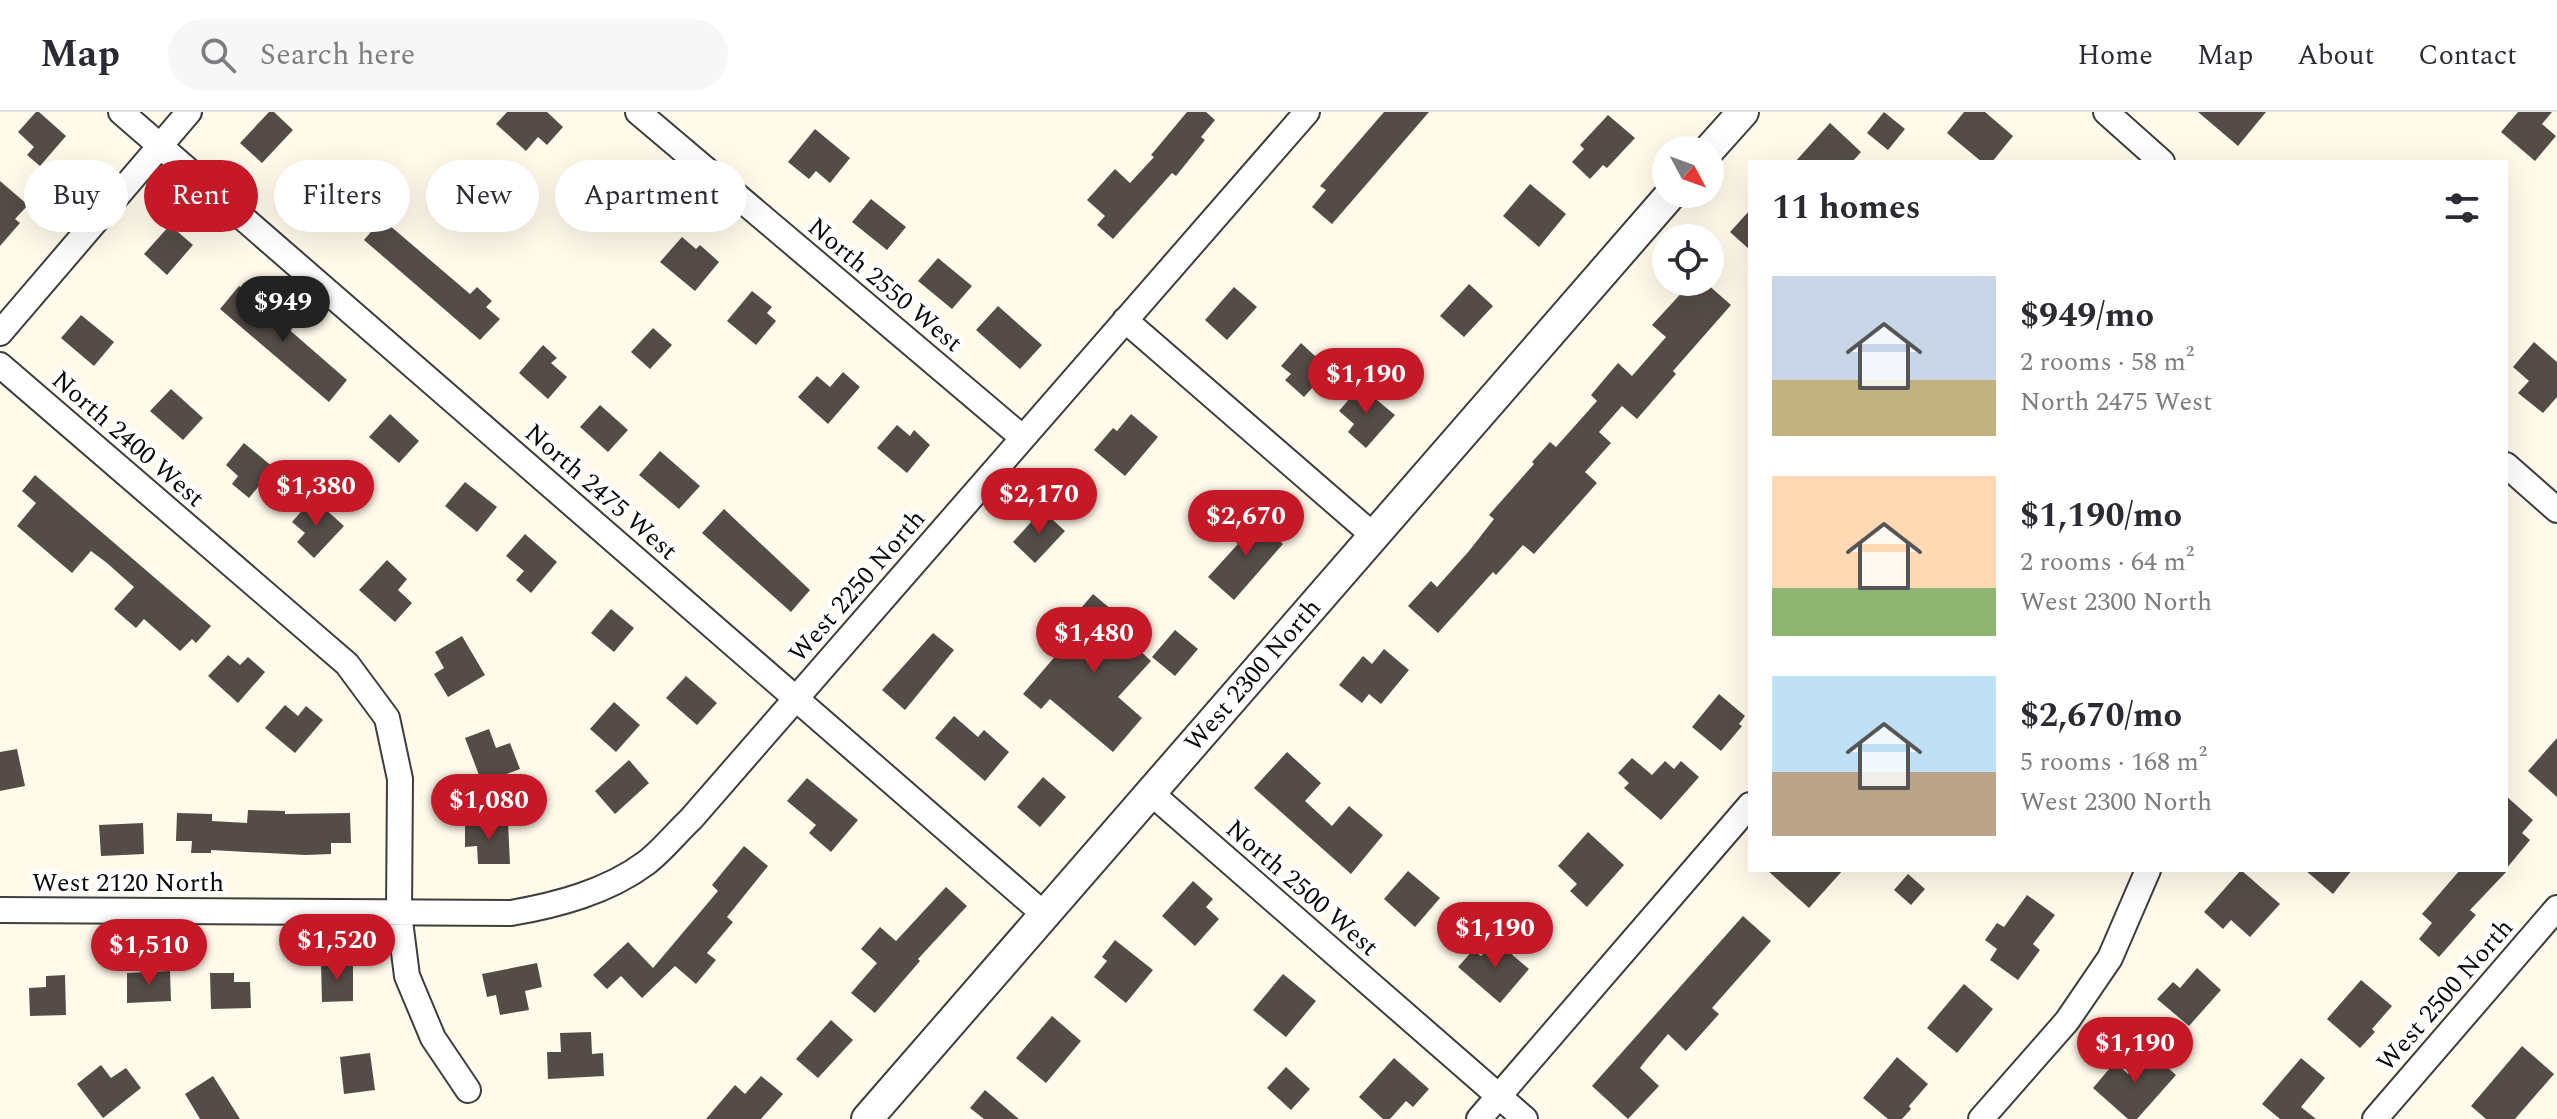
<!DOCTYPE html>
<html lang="en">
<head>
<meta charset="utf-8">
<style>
  :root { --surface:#fff; --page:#f7f7f7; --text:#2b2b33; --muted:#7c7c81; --line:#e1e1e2; --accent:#c61928 }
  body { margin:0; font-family:Spectral,serif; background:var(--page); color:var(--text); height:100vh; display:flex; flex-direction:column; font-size:30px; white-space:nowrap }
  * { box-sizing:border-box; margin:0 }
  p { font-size:26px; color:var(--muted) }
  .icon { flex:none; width:44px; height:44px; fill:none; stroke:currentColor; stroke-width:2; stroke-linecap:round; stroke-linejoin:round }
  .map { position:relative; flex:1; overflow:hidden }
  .details { position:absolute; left:1748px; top:48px; width:760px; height:712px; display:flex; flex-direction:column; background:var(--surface); border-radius:0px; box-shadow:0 8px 32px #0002 }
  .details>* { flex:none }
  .top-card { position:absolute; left:24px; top:48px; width:760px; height:72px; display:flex; gap:16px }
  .needle { width:52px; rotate:131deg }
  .fabs { position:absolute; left:1652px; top:24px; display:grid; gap:16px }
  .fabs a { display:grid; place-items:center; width:72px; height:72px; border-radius:50%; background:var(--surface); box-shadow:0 8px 32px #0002; font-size:40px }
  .price { position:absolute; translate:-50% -68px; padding:0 18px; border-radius:28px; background:var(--accent); color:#fff; font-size:26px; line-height:52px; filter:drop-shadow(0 2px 4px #0008) }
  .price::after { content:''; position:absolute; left:50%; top:48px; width:24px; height:18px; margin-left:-12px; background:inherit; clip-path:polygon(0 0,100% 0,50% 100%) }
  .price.active { background:#222; color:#fff }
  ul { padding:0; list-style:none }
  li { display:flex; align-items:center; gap:24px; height:200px; padding:0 24px }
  li span { display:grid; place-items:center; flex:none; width:224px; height:160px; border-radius:0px; color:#555 }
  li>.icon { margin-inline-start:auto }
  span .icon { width:96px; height:96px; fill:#fffc; stroke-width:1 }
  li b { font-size:34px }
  h2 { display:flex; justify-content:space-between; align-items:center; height:96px; padding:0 24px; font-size:34px }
  .chip { padding:0 28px; border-radius:36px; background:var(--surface); box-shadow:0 8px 32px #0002; font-size:28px; line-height:72px }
  .chip.active { background:var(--accent); color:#fff }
  header { display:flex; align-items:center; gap:48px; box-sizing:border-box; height:112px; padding:0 40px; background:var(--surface); border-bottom:2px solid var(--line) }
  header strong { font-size:38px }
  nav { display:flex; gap:44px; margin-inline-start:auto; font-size:28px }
  .search { width:560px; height:72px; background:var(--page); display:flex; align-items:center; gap:20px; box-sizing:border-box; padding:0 28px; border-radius:44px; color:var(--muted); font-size:30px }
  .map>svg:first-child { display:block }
</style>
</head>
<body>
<header>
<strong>Map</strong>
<div class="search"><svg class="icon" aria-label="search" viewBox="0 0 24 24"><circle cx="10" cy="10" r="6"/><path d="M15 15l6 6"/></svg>Search here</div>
<nav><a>Home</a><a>Map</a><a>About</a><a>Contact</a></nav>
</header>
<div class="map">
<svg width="2557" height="1007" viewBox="0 0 2557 1007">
  <rect width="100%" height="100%" fill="#fffaea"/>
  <path fill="#554c47" d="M36,0H39L66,24L40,54L27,43L34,35L18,20Z
    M269,0H274L293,18L262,51L240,31Z
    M507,0H547L563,15L547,33L538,25L526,39L496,12Z
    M1187,0H1206L1215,8L1201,25L1205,28L1176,64L1172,61L1113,127L1097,113L1105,104L1087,88L1115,57L1130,71L1154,45L1151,43Z
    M1384,0H1429L1332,112L1312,95L1326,78L1320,74Z
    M1884,0L1905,17L1888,38L1867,21Z
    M1964,0H1985L2013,24L1992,50H1982L1947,21Z
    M2198,0H2266L2238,34Z
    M2518,0H2552L2542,12L2556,24L2535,49L2501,20Z
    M1608,3L1635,26L1607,56L1603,53L1590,67L1572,50L1584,37L1580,33Z
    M1830,11L1861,40L1852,50H1795Z
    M815,17L850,46L830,71L816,59L809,67L788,50Z
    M604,49L650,87L628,114L582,75Z
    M323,54L351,77L333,100L305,76Z
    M0,69L28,93L15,107L20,111L0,134Z
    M1530,72L1566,102L1539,135L1503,104Z
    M871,87L906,115L887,138L852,110Z
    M1750,98V138L1730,120Z
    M382,107L470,182L477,175L492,189L486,195L500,207L480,228L364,128Z
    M170,113L193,133L167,163L144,142Z
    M682,125L696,137L700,133L719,150L695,179L660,150Z
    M938,146L972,174L952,197L918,169Z
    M1706,171L1731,193L1673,259L1676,262L1637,307L1622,294L1599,320L1611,331L1585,360L1597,371L1534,442L1523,433L1496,463L1493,460L1438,521L1408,494L1431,469L1437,475L1469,439L1494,407L1489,403L1534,352L1532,350L1550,330L1556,335L1597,289L1591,283L1618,251L1632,264L1666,225L1652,213L1687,175L1696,183Z
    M1469,172L1493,194L1464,225L1440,204Z
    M239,174L347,268L329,290L220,197Z
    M1234,175L1257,195L1227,228L1205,208Z
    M752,179L772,195L767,201L776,209L756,233L727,209Z
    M998,194L1042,233L1020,257L976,218Z
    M81,203L114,230L94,254L61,226Z
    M653,216L672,233L650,257L631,240Z
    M2534,230L2557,250V285L2543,301L2518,281L2529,269L2513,255Z
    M1301,231L1329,257L1304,285L1285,268L1291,262L1281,254Z
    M543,233L557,246L551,251L567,265L548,287L519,261Z
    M843,260L860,275L828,312L798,285L817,264L830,275Z
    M1360,274L1395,303L1366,336L1348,320L1354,312L1339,299Z
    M171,277L203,306L183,328L150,299Z
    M600,293L628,318L608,340L580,315Z
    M390,302L419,329L399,351L369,325Z
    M1131,302L1158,325L1125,364L1094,338L1113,316L1117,319Z
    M897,313L910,324L914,318L930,333L907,361L877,336Z
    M244,331L274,356L249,386L232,372L238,364L226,353Z
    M660,339L700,374L679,397L639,363Z
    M35,363L211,514L196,531L192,527L180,539L144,507L136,516L114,497L134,475L107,451L91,439L72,461L17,414L36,391L22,379Z
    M465,370L497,395L477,420L445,394Z
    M313,386L344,414L314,446L297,430L305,421L292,410Z
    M724,397L810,478L791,500L702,421Z
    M1042,398L1065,419L1035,451L1013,430Z
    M1252,403L1283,432L1234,488L1208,465L1238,432L1231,425Z
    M525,422L557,450L531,481L516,468L524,459L506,444Z
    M387,448L407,467L398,478L412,491L395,510L359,478Z
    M1093,482L1130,513L1122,522L1151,549L1118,585L1142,606L1113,640L1050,587L1041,597L1023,582L1080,515L1071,508Z
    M611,497L634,516L614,540L591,521Z
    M1175,518L1198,537L1175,564L1152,545Z
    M933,521L954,538L905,598L882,578Z
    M462,524L485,563L448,585L434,562L444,556L435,540Z
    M1384,537L1409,558L1381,592L1369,582L1362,591L1339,573L1363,544L1372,552Z
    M228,543L240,553L248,545L265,560L238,591L208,564Z
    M686,564L717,591L697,613L666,586Z
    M1719,582L1745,604L1739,612L1742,614L1721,639L1692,615Z
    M614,590L640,613L616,640L590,617Z
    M285,593L298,604L306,594L323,608L295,641L265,616Z
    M954,604L978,625L984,618L1009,640L985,669L935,626Z
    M489,617L496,636L510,631L520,657L482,671L465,626Z
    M2557,626V685L2528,659Z
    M17,637L25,674L0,679V640Z
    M1287,640L1321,671L1305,689L1332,714L1349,694L1383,723L1351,762L1254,676Z
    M1632,646L1652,663L1665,649L1674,657L1681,649L1699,665L1661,708L1624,676L1629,671L1618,661Z
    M629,648L649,671L615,702L595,679Z
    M1043,665L1066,685L1040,715L1017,695Z
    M807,666L858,708L831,740L809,721L816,713L787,689Z
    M2506,684L2533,708L2522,721L2530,728L2506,757Z
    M248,698L285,699V702L350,701L351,731H331V742L305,743L211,738V741H191L192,729H176L177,701L212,702V709L247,711Z
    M508,710L510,752H478L477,734L465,735V711Z
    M143,711L144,742L101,744L99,713Z
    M1588,720L1624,753L1587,795L1570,779L1577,772L1558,754Z
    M744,734L768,754L727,805L733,810L707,841L716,848L696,872L675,854L642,886L621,864L607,877L593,863L628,830L653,856L718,779L712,773Z
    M1767,758H1843L1809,796Z
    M2241,758L2280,792L2250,825L2231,808L2223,817L2204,800Z
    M2305,758H2352L2333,782Z
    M2460,758H2508L2470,798L2476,803L2439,845L2419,827L2432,811L2422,802Z
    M1408,759L1440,786L1415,815L1384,787Z
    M1908,762L1925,777L1911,793L1894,778Z
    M1193,769L1213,787L1206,795L1219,807L1195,834L1162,804Z
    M946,775L967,794L918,847L920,849L875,901L851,881L877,851L861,837L880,815L896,829Z
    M2027,783L2055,803L2033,832L2040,838L2018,868L1990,848L1997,837L1985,828L1997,811L2004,815Z
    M1743,804L1771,829L1712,896L1719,902L1686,939L1668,922L1646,948L1640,956L1659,974L1628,1007L1592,974Z
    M1115,828L1153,858L1126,891L1094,865L1107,849L1102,845Z
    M1495,828L1529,857L1500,891L1458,855L1473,838L1481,844Z
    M321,851H353V889L322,890Z
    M537,851L542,875L525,879L529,898L500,903L496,883L487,885L482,862Z
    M2197,856L2221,878L2189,914L2157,887L2173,870L2180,876Z
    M170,859L171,889L127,891V861Z
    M210,861H234V870H250L251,896L211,897Z
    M1283,862L1316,889L1286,925L1253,898Z
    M65,863L66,903L30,904L29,876L46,875V864Z
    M2361,868L2392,894L2372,917L2375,920L2360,936L2327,907Z
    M1964,872L1993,897L1957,941L1927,916Z
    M1052,904L1081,929L1046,971L1016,946Z
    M831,908L853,928L818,966L796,947Z
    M591,920L592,942L603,941L604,964L548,967L547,940H561L560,921Z
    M2522,934L2554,962L2515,1007H2486L2471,994Z
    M2148,938L2176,963L2137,1007H2128L2093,976L2115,950L2128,962Z
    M370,941L375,978L344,982L340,945Z
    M1897,945L1928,972L1909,994L1911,997L1902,1007H1888L1863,986Z
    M1394,946L1429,977L1413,995L1406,989L1390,1007H1383L1359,985Z
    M2301,946L2325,966L2301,995L2316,1007H2280L2262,992Z
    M101,953L111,966L126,956L141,976L103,1006L77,972Z
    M1286,955L1310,977L1291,998L1267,976Z
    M213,964L240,1007H200L185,982Z
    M761,964L783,982L761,1007H706L735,973L745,982Z
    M985,978L1019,1007H984L970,996Z"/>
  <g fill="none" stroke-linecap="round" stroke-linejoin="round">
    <g stroke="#3e3e3e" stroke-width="28">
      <path id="minor" d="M121,0L1045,803
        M638,0L1023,326
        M2106,0L2162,50
        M1125,208L1374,424
        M0,221L189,0
        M0,253L347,552L387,606L400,667L399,801L407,864L433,926L468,978
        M2506,353L2557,398
        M1151,681L1525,1007
        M0,798L511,801C557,793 607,780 646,751C662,739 676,721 691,707L1307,0
        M1479,1007L1750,693
        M1981,1007L2067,909L2110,846L2148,758
        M2375,1007L2557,796"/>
    </g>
    <g stroke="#3e3e3e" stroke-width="34">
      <g id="tertiary">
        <path d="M1709,38L1743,0"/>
        <path id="s1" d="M867,1007L1671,82"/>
      </g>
    </g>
    <use href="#minor" stroke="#fff" stroke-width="24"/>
    <use href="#tertiary" stroke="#fff" stroke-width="30"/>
  </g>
  <g text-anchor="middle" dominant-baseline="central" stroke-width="8" stroke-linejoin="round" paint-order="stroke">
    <g font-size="26" fill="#0b0b0b" stroke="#fff">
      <text transform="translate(885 173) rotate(40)">North 2550 West</text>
      <text transform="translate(128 327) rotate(41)">North 2400 West</text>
      <text transform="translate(601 380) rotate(41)">North 2475 West</text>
      <text transform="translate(857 474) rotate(-49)">West 2250 North</text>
      <text stroke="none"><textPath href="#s1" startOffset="588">West 2300 North</textPath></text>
      <text x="128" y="771">West 2120 North</text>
      <text transform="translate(1302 776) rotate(41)">North 2500 West</text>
      <text transform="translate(2445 883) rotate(-49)">West 2500 North</text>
    </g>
  </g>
</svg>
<div class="fabs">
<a><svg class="needle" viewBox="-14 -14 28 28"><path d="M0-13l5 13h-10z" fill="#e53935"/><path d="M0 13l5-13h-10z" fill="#7c7c81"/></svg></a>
<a><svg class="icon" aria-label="locate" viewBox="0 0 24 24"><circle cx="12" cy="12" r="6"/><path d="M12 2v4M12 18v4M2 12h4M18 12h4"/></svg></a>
</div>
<b class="price active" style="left:283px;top:232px">$949</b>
<b class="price" style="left:1366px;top:304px">$1,190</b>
<b class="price" style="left:316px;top:416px">$1,380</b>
<b class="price" style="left:1039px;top:424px">$2,170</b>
<b class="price" style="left:1246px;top:446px">$2,670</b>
<b class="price" style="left:1094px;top:563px">$1,480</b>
<b class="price" style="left:489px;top:730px">$1,080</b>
<b class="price" style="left:1495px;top:858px">$1,190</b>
<b class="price" style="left:337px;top:870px">$1,520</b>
<b class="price" style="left:149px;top:875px">$1,510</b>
<b class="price" style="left:2135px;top:973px">$1,190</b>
<div class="top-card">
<a class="chip">Buy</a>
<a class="chip active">Rent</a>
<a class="chip">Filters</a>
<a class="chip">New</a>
<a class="chip">Apartment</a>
</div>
<section class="details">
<h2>11 homes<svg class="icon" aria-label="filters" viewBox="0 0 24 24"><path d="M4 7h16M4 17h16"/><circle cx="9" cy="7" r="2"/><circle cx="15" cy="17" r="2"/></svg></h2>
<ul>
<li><span style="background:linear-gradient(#c9d6e8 65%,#c2b280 0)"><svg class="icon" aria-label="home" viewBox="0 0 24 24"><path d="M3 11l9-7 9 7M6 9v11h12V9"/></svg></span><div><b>$949/mo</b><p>2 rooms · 58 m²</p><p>North 2475 West</p></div></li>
<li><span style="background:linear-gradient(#ffd9b3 70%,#8fb573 0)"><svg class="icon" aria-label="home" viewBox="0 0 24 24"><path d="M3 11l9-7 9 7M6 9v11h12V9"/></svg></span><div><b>$1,190/mo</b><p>2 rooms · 64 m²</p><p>West 2300 North</p></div></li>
<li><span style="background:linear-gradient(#bfe0f5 60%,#b9a48a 0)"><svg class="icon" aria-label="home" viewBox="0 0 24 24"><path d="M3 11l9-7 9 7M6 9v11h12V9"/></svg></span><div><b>$2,670/mo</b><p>5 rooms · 168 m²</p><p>West 2300 North</p></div></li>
</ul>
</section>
</div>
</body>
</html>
